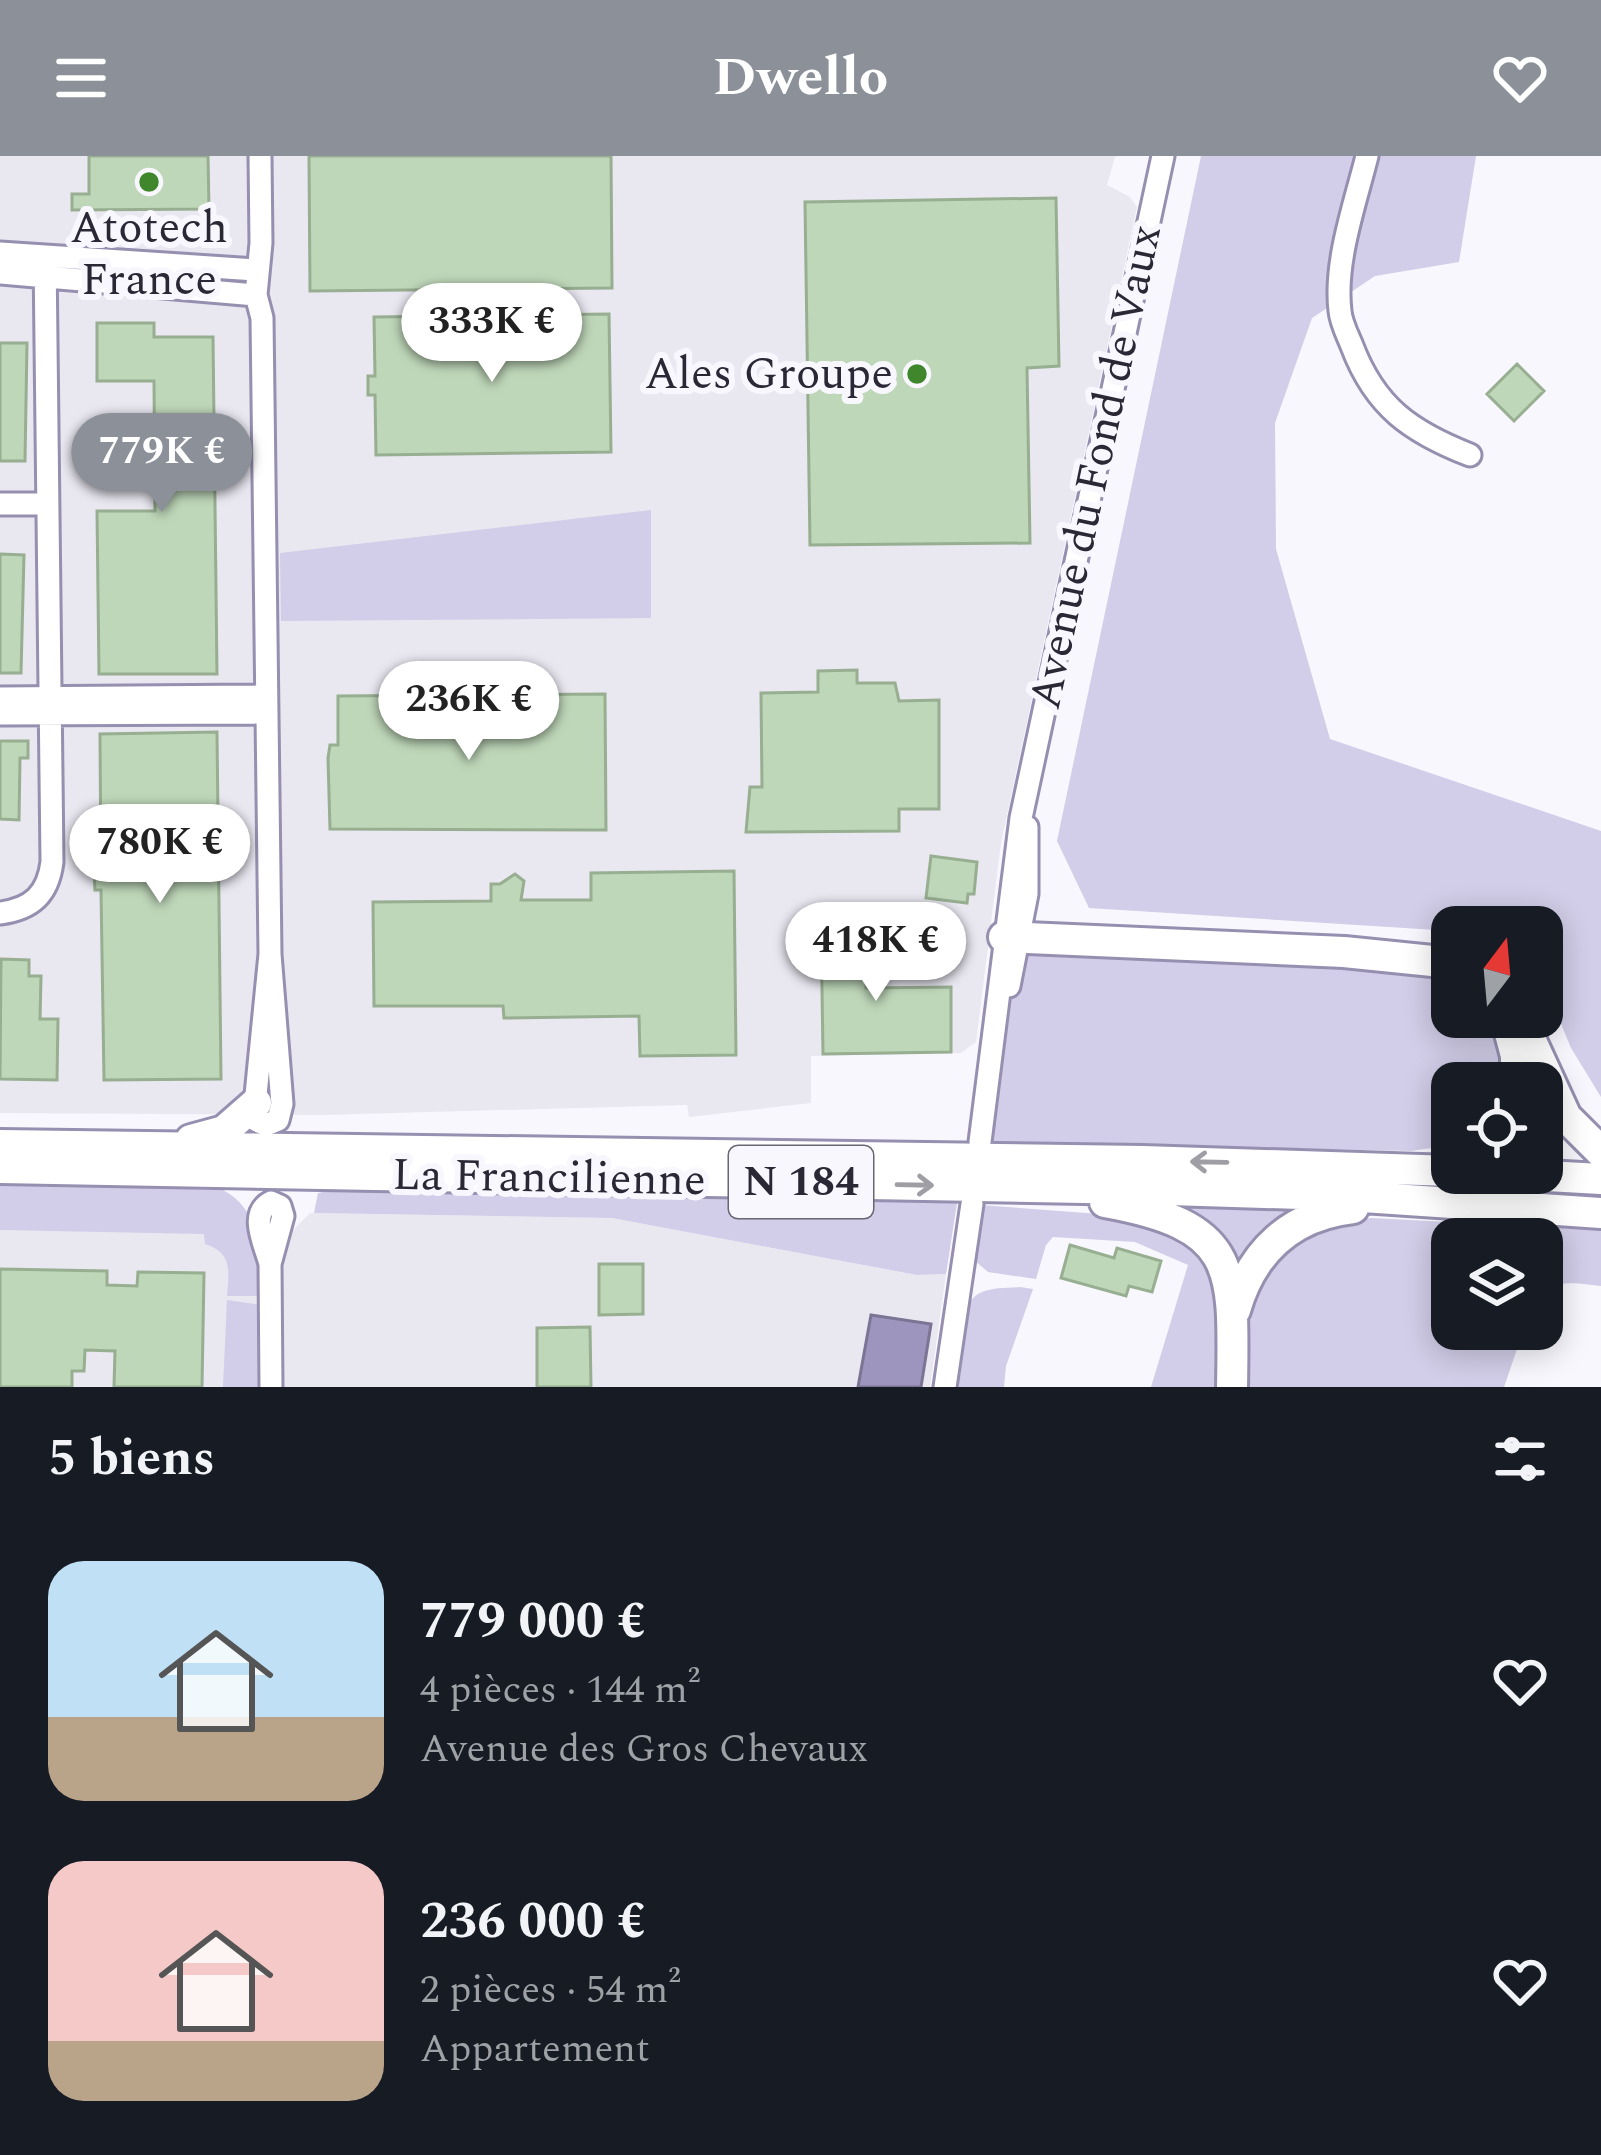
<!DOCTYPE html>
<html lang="fr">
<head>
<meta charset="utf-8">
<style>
  :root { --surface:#171b24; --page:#20242c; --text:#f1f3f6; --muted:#9ea1a6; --accent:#8c9099 }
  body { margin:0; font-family:Spectral,serif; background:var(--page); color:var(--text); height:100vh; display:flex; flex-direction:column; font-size:45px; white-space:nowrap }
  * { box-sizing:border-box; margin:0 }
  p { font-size:39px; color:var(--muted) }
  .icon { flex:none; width:66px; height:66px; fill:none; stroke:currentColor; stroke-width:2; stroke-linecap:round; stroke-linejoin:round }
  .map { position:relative; height:1231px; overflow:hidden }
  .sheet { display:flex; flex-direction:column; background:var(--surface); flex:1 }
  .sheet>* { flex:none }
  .needle { width:78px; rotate:16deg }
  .buttons { position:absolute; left:1431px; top:750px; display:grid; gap:24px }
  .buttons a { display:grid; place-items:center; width:132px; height:132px; border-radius:24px; background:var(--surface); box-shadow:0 6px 30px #0003; font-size:60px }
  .price { position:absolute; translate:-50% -102px; padding:0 27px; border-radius:42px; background:#fff; color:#222; font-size:39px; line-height:78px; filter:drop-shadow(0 3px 6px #0008) }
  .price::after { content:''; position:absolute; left:50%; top:72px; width:36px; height:27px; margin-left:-18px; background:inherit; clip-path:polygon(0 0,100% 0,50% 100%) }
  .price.current { background:var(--accent); color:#fff }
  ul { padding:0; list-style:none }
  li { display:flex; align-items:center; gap:36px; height:300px; padding:0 48px }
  li span { display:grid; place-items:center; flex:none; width:336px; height:240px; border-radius:36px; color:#555 }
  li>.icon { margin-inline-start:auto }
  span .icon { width:144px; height:144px; fill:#fffc; stroke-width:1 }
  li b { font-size:51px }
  h2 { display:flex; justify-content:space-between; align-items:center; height:144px; padding:0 48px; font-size:51px }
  header { display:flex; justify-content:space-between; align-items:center; height:156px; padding:0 48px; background:var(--accent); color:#fff; font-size:54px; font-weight:700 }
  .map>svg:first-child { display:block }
</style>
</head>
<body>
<header><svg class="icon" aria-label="menu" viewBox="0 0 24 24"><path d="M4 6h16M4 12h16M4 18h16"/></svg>Dwello<svg class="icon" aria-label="heart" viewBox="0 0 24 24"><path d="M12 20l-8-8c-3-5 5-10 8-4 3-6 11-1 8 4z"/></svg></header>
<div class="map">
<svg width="1601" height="1231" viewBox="0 0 1601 1231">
  <rect width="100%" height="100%" fill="#f8f7fe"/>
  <path fill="#e9e7f0" d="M0,0H1120L1115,1L1107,29L1130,41L1137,51L1001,687L976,886L961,897L811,900V947L689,961L687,949L323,959L0,957Z
    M310,1057L612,1062L917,1119L946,1118L930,1231H0V1074L289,1078Z"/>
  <path fill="#d2cde8" d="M1201,0H1476L1459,106L1375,120L1312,162L1275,267L1276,393L1330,583L1601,675V941L1571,892L1542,822V771H1452V775L1089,752L1057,685Z
    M651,354V462L281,465L280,397Z
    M1032,796L1412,813L1452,828V861H1491L1499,872L1506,927H1452V989L1411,995L989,986C994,949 1004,813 1032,796Z
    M0,1028L223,1034C264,1056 258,1100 259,1140H227C229,1115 233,1097 205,1088L204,1078L0,1074Z
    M334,1034L957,1047L946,1118L917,1119L612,1062L314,1057L318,1037Z
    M1165,1048L1302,1054L1240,1117Z
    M980,1049L1152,1062L1214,1104L1223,1231H1151L1188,1109L1135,1086L1053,1081L1046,1089L1036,1123L988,1116L974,1104Z
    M1372,1062L1601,1074V1130C1580,1128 1558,1122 1542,1138V1083H1452V1173H1524L1504,1231H1240L1241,1155L1267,1102L1327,1065Z
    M1020,1131L1033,1133L1006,1210L1004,1231H953C956,1208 957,1147 980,1137C991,1131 1007,1132 1020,1131Z
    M227,1144L261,1149L262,1231H223Z"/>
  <path fill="#9e95be" stroke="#7c7495" stroke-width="3" d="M871,1159L931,1168L921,1231H858Z"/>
  <path fill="#bfd7b9" stroke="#97ae91" stroke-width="3" d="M89,0H208L209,53L72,54V38H89Z
    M309,0H611L612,132L310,135Z
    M1056,42L1059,210L1027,212L1030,387L810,389L805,46Z
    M609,158L611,296L376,299L375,239H368V220H375L374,161Z
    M97,167H154V181H213L217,518H99L97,355H155L154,225H97Z
    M0,187H27L25,305H0Z
    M1517,208L1544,235L1514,265L1487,238Z
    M0,398L24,399L21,517H0Z
    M857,514V527H895L899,545L939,544V653H899V675L746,676L750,631H762L761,537L818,536V515Z
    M605,538L606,674L330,673L328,602L330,589H338V540Z
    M217,576L221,923L104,924L101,734H95L94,717H101L100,578Z
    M0,585H28V602H20L19,664L0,663Z
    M931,700L977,706L974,738H968L967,747L926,742Z
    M734,715L736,899L640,900L639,860L504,862L503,850H374L373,746L491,745V728H500L515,718L524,725L521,744H591V717Z
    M821,768H864L866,832L951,831V896L823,898Z
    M1,803L29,804V820H41L40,863H58L57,924L0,923Z
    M1070,1089L1114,1102L1117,1092L1161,1105L1152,1136L1129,1130L1126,1140L1061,1122Z
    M599,1108H643V1158L599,1159Z
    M0,1113L107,1115V1129L137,1130L138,1116L204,1117L202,1231H114L115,1195L85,1194L84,1215H72V1231H0Z
    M590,1171L591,1231H537V1172Z"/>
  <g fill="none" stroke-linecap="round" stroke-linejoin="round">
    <g stroke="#968fb0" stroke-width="27">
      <path id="minor" d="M260,0L261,87L256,139L262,162L270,798
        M1367,0C1355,48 1334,106 1340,155C1341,167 1348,180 1352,190C1375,251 1411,276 1470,299
        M0,97L256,114
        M0,117L256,139
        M0,348H47
        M0,542L266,540
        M0,558L266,557
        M0,757C32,753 48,738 52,706L45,100
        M270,798L282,948L278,964L266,969L257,965L254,959Z
        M1009,830L1027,738V671
        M980,986L1021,662L1163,0
        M271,1046L280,1050L283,1060L270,1108C265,1088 248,1058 271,1046Z
        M270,1108L271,1231
        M945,1231L972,1048"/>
    </g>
    <g stroke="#968fb0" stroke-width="36">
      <path id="highway" d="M1004,781L1344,796L1452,807
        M1520,861L1566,961L1601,996
        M1507,866L1516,900V927
        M191,984L224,975L256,947
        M0,989L1143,1005L1452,1015
        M0,1012L1138,1033L1333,1039L1601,1057
        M1492,1017L1601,1023
        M1105,1046C1238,1070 1234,1110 1232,1231
        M1235,1154C1252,1095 1291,1059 1353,1052"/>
    </g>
    <use href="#minor" stroke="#fff" stroke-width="21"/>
    <use href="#highway" stroke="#fff" stroke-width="30"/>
  </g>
  <defs><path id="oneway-shaft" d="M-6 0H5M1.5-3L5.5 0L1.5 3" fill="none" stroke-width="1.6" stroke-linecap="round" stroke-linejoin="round" transform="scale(3)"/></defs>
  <g stroke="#a09ea5">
    <use href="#oneway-shaft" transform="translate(1209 1006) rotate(-179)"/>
    <use href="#oneway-shaft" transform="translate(915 1029) rotate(1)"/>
  </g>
  <g fill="#3f862c" stroke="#f8f7fe" stroke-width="4.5">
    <circle cx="149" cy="26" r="12"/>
    <circle cx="917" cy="218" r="12"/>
  </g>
  <g text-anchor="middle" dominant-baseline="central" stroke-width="12" stroke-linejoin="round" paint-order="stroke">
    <rect fill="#f8f7fe" stroke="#686672" stroke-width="3" x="729" y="990" width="144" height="72" rx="9"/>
    <g font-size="42" font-weight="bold" fill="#2b2836">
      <text x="801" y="1026">N 184</text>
    </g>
    <g font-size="45" fill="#2b2836" stroke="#f8f7fe">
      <text x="149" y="72">Atotech<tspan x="149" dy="52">France</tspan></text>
      <text x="893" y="218" text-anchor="end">Ales Groupe</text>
    </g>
    <g font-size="45" fill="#2b2836" stroke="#f8f7fe">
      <text transform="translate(1096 311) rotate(-78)">Avenue du Fond de Vaux</text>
      <text transform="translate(549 1022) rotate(1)">La Francilienne</text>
    </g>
  </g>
</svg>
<div class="buttons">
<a><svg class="needle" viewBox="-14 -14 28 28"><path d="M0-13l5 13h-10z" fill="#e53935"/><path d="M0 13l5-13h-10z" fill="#9ea1a6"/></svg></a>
<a><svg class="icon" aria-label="locate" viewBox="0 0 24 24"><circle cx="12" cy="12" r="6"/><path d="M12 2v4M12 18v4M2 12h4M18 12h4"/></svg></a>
<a><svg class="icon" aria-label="layers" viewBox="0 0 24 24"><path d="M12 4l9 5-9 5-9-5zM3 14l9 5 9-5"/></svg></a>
</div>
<b class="price" style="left:492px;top:229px">333K €</b>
<b class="price current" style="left:162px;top:359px">779K €</b>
<b class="price" style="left:469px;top:607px">236K €</b>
<b class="price" style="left:160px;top:750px">780K €</b>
<b class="price" style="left:876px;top:848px">418K €</b>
</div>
<section class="sheet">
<h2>5 biens<svg class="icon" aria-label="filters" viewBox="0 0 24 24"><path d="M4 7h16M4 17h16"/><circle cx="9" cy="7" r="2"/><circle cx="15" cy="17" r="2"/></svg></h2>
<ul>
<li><span style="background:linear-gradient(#bfe0f5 65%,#b9a48a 0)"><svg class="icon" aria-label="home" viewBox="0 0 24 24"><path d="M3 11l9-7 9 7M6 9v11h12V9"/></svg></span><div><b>779 000 €</b><p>4 pièces · 144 m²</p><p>Avenue des Gros Chevaux</p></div><svg class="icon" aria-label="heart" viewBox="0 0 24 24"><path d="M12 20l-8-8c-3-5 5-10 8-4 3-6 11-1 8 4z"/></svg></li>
<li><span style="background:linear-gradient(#f6c9c9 75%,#b9a48a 0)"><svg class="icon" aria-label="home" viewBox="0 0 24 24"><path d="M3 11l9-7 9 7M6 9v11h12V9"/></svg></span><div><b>236 000 €</b><p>2 pièces · 54 m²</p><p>Appartement</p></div><svg class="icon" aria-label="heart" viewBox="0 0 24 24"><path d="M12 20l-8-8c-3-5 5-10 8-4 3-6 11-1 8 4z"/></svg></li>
</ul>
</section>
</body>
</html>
